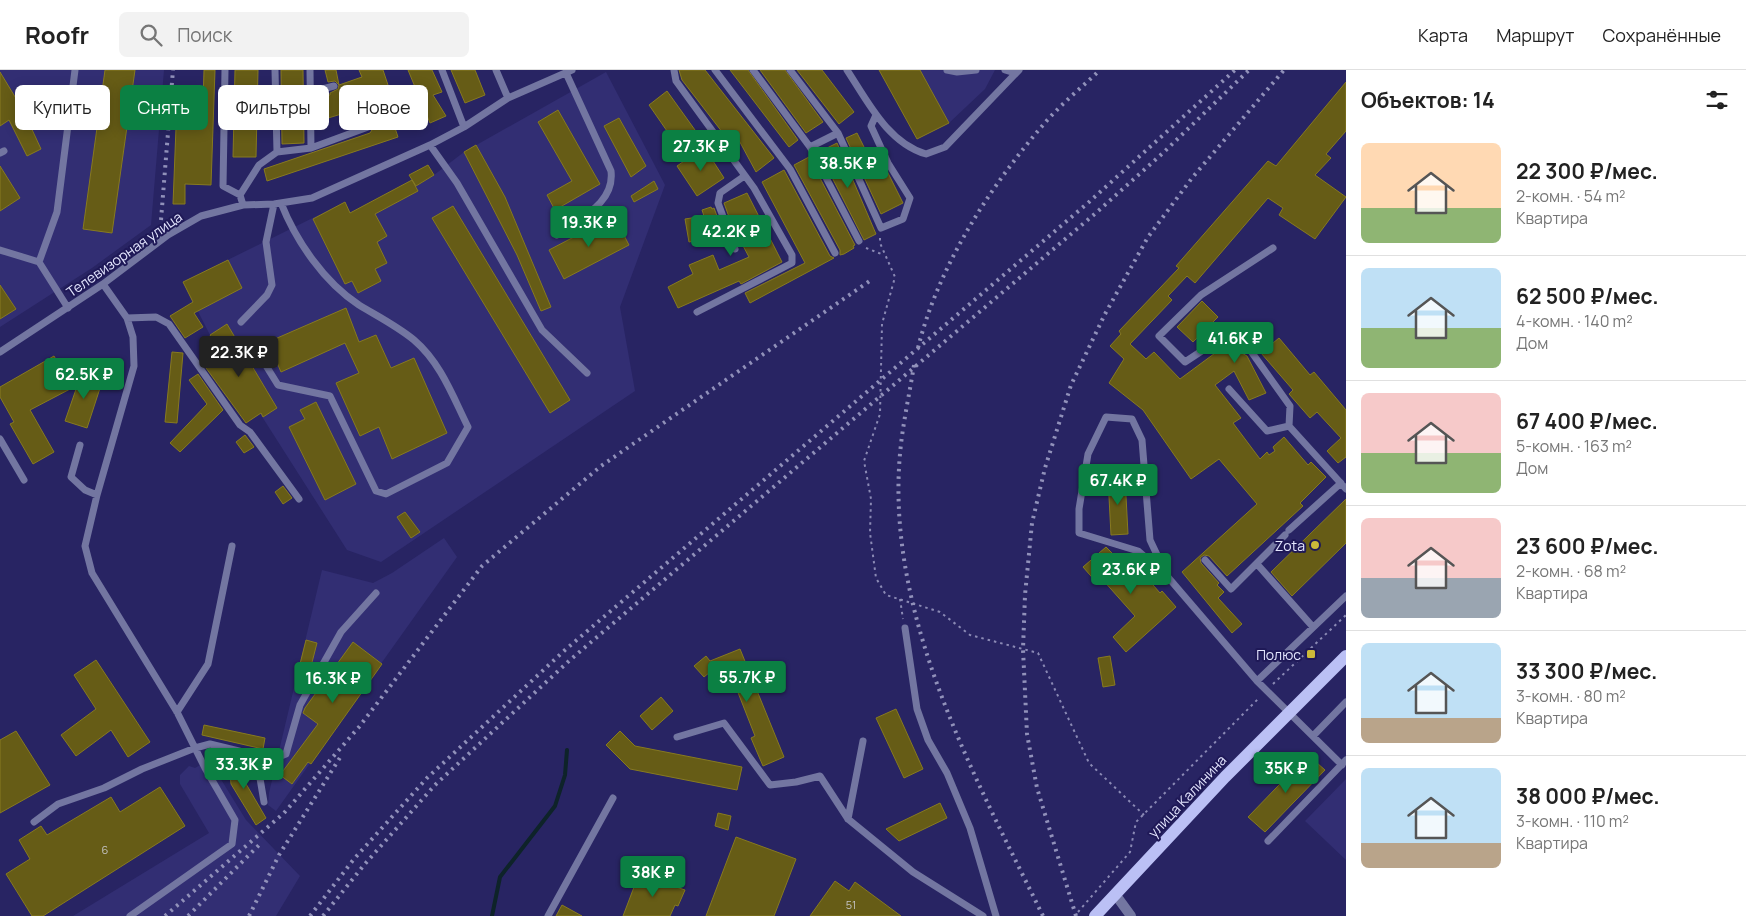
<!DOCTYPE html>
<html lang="ru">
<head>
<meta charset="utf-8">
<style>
  :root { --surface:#fff; --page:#f2f2f2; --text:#222; --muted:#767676; --line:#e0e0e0; --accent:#0b8043 }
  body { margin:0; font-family:Manrope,sans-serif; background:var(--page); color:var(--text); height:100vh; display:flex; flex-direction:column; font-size:19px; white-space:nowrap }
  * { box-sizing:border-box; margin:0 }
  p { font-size:16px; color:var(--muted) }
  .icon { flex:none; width:28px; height:28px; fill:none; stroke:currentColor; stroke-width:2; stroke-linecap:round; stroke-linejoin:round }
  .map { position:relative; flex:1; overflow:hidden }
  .sheet { display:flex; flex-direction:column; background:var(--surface); width:400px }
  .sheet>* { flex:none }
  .guide { position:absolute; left:15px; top:15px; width:475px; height:45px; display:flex; gap:10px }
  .price { position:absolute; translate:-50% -42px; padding:0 11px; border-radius:5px; background:var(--accent); color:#fff; font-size:16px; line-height:32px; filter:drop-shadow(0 1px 2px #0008) }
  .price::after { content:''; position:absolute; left:50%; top:30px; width:15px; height:11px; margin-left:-8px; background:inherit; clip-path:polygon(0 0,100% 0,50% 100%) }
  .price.selected { background:#222; color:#fff }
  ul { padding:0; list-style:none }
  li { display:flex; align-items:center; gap:15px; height:125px; padding:0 15px }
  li+li { border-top:1px solid var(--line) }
  li span { display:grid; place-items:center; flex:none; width:140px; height:100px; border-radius:8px; color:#555 }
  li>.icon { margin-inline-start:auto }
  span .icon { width:60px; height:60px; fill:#fffc; stroke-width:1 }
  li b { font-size:21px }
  h2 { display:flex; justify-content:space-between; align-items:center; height:60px; padding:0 15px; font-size:21px }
  .tag { padding:0 18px; border-radius:8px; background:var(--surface); box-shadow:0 2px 12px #0003; font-size:18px; line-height:45px }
  .tag.selected { background:var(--accent); color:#fff }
  header { display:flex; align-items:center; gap:30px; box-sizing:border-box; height:70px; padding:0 25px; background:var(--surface); border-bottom:1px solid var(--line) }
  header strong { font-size:24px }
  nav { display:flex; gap:28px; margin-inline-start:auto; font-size:18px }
  .search { width:350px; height:45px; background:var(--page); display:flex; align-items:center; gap:12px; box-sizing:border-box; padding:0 18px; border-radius:8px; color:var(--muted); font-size:19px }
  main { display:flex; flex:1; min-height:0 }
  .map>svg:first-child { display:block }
</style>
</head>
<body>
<header>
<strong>Roofr</strong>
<div class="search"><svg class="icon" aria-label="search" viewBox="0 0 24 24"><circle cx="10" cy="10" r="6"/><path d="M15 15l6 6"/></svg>Поиск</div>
<nav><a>Карта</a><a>Маршрут</a><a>Сохранённые</a></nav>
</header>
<main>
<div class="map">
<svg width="1346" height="846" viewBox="0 0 1346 846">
  <rect width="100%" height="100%" fill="#282463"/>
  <path fill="#322e73" d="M0,0H164L151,155L92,198L0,257Z
    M879,0H995L985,19L949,53L917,69Z
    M606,2L665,115L620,237L635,321L381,492L347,480L210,265L183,212L345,132L356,154L418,121L416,116L434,105L464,82Z
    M444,468L457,487L276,741L268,735L269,723L322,500L373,513L392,503Z
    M209,690L246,750L300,806L276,846H73L209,763L180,714V705L189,696L195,698Z
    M1346,709V790L1305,751Z"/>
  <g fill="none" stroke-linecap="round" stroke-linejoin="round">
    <path stroke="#0e2329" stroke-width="4" d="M492,846L500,807L555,736L565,705L567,680"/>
  </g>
  <path fill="#665c16" stroke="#877a20" d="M105,0H135L112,163L83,159Z
    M204,0H215L211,115L185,114V134H173L177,32L203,33Z
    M235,0H258L256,87H233Z
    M281,0H303L304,73L282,74Z
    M325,0H336L339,15L362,7L359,0H383L392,27L381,31L390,56L394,55L398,67L267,111L264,99L370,63L372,60L373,55L366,52L361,38L325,49L319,28L330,25V23L338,19L339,15L335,11L328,12Z
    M408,0H432L442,22L433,25L446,46L430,53Z
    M451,0H475L485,25L465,33Z
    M679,0H705L774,88L756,102L735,63L726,67L682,10Z
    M730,0H748L798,70L789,77Z
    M760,0H785L823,52L806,63Z
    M797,0H822L854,42L839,54Z
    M879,0H920L949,53L917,69Z
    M0,2L23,40L41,79L27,86L9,50L0,56Z
    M1346,12V61L1326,84L1331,88L1315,105L1346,127L1315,169L1279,145L1283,138L1268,128L1195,213L1187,206L1168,226L1172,230L1130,274L1146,289L1154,282L1180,309L1230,272L1235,279L1247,286L1266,323L1249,330L1234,301L1215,315L1241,348L1233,353L1260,389L1267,382L1269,385L1275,381L1273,377L1284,367L1308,395L1311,392L1326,407L1300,433L1303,436L1227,506L1209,486L1204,485L1200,488L1201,493L1219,513L1217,515L1224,522L1218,528L1242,554L1232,563L1182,502L1257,434L1219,389L1191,409L1143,340L1109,313L1124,289L1110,276L1121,264L1119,261L1179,198L1176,196L1268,91L1276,96Z
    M667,21L695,60L676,74L649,35Z
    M558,40L600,114L555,140L547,125L572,111L538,52Z
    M619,48L646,96L631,107L604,56Z
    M857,63L878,105L887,101L903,133L881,144L846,68Z
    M837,73L876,164L864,170L819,82Z
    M476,75L505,127L551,237L541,241L517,185L464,82Z
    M704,77L724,108L697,126L677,96Z
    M809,87L855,175L853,176L854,178L844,184L840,185V180L794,95Z
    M428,95L434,105L416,116L409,105Z
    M0,96L20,128L0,141Z
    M784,100L830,186L834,188L750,233L745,223L805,193L762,112Z
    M412,110L418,121L375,144L387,166L377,172L387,193L375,199L381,211L358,223L352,211L345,214L313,149L345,132L350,143Z
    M654,111L658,119L634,132L631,126Z
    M747,123L782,192L741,214L739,211L678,238L668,217L693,204L689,195L713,185L719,200L749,187L741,172L764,162L738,165L736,161H734L724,133Z
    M453,136L570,330L550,343L432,148Z
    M711,137L712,139L714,138L724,165L689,172L685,149L704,146L702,140Z
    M614,146L629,175L564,209L549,180Z
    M228,190L242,218L194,243L203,257L185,268L170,246L193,232L183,212Z
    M0,215L16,239L0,249Z
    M1202,231L1218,247L1193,272L1177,257Z
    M346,238L359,272L376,265L391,298L414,288L447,363L392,389L379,357L360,366L336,313L359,303L345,273L281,302L268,272Z
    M227,254L277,338L263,347L261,343L246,353L206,298L224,286L210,265Z
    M1279,268L1310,305L1314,302L1346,340V387L1338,393L1327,381L1341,368L1317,342L1310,348L1289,324L1293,320L1261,283Z
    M172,282L183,283L177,353L165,352Z
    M54,286L72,318L30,340L54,382L33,394L10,354L14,352L0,327V317Z
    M82,302L103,309L87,358L65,351Z
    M198,304L223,340L180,382L170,373L207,334L189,310Z
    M316,332L356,414L325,430L289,357L305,349L300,340Z
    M245,365L254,377L244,383L236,372Z
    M1125,407L1128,464L1111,465L1108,408Z
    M283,416L292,428L283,434L275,422Z
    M1346,429V473L1292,526L1271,502Z
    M405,442L420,462L411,468L397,447Z
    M1106,477L1120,491L1127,485L1160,523L1162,521L1176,537L1126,582L1113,567L1135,546L1102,509L1097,513L1083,497Z
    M306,570L317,573L309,604L298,602Z
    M353,572L382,594L311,694L308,692L292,714L280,705L318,654L303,643L305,638Z
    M740,579L784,687L763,696L751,668L755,666L737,620L733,622L721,593L704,607L694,596L706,586L710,591Z
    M1110,586L1115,615L1103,617L1098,588Z
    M96,590L150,672L128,687L111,660L76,686L61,665L96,639L74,605Z
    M661,627L673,641L652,660L640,646Z
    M896,639L923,699L904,708L876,648Z
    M204,655L265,668L263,679L202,665Z
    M16,661L50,715L0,743V670Z
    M620,661L635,676L742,697L737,720L630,699L606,675Z
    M228,684L241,687L242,707L266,748L256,755L231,714Z
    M1308,685L1325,700L1265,762L1248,747Z
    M160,717L185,756L43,846H32L6,804L30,789L19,770L41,756L47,765L111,727L120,742Z
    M940,733L947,748L899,771L886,759Z
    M718,743L731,746L728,760L715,756Z
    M736,767L796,789L774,846H706Z
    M639,804L685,820L678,836L675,835L670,846H623Z
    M835,811L849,821L855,812L901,846H810Z
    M562,835L582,846H556Z"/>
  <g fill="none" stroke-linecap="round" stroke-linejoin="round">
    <path stroke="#8b8ab5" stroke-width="2" stroke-dasharray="2.5 4" stroke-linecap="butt" d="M880,168V173L895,207L882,254L880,344L864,391L871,429L870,463L876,508L886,525L940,542L970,565L1038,583L1089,693L1144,745
      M866,178L884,185
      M900,529L903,549
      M1273,614L1346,545
      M1078,842L1130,782L1136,752L1259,628"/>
    <path stroke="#7376a1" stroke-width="7" d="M225,0L223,116L240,125L243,135
      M442,0L464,57
      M496,0L508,28
      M674,0L676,11L754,118L792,185V193L697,242
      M715,0L790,99L835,183
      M753,0L810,77L859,171
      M790,0L838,63L881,158
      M847,0C868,32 888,73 926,84L945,77L1019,0
      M947,0L957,2L976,0
      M1005,0L1015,3
      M311,22L334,16
      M876,45L871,56L888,93L910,128L903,149L881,158
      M430,75L457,113L542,260L587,303
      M810,77L838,63
      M311,78L368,57
      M277,82L311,78L310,0
      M0,83L4,81
      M240,125L259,95L277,82L275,0
      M557,165C579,148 615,134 611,101L566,3
      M1273,178L1201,225L1159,266L1185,292L1235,259L1290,336L1289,356
      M735,179L718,133L720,123L743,107
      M0,180L39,192
      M103,214L127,248L133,267L134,296L97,425L85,476L92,503L177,642L205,698L235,750L232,774L130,846
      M68,238L39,192L57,142L75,0
      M127,248L156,247L169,254L240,355L250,362L299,429
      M241,252L267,225L272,215L266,172L274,134
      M0,282L103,214L168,165L201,146L243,135L274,134L312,128L430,75L464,57L508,28L572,0
      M260,286L278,315L330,326L376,421L386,424L447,393L468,357C453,327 441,293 414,270C397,256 377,246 359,235C324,212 296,171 281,133
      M1229,319L1267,361L1289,356L1346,419
      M0,369L24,410
      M80,375L71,407L85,420L97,425
      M1289,460L1341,413
      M1205,490L1231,519L1285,465
      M1257,494L1313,557
      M1167,506L1138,481L1079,463V439L1088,384L1106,347L1132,349L1142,370L1150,470L1167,506L1257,611L1342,695
      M905,558L917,639L928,670L947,703L970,758L996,846
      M1257,611L1346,526
      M177,642L208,594L232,476
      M1313,666L1346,632
      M677,667L724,653L770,715L796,712L820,706L848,749L913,802L983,846
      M256,685L276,688L286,684L300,635L341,562L376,523
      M848,749L863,671
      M34,752L58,734L104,718L142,699L195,678L210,674L256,685L264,732
      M1268,771L1346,690
      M548,846L613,728"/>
    <path stroke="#7376a1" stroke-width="10" d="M1115,824L1131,846"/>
    <path stroke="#bbc0f5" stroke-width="12" d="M1095,846L1225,707L1346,586"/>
    <path stroke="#9191ba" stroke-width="4" stroke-dasharray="2.5 5" stroke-linecap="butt" d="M161,150L173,0
      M918,278C938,197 989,118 1043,55C1060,35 1081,18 1100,0
      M914,295C910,321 904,348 901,374C882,539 973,703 1043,846
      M165,846L284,743L359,657L482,496L601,396L871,210
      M188,846L262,772
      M249,846L279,785L341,686
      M310,846L354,789L427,708L565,580L1089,132L1235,0
      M323,846L364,795L435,715L570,590L1097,142L1164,82L1249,0
      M1076,846L1037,718L1027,664L1023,579L1025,525L1032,453L1045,398L1071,315L1105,244L1148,167L1192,108L1284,0"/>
  </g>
  <g fill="#ccb939" stroke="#1f1957" stroke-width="2">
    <circle cx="1315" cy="475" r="5"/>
    <rect x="1306" y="579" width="10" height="10" rx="2.5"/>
  </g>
  <g text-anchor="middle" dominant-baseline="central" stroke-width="4" stroke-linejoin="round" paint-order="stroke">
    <g font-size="11" fill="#c5c4c5">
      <text x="105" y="779">6</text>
      <text x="851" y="834">51</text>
    </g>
    <g font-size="14" fill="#e5e7ff" stroke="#1f1957">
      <text transform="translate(124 184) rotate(-35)">Телевизорная улица</text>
      <text transform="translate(1187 726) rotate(-47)">улица Калинина</text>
    </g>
    <g font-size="14" fill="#e5e7ff" stroke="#1f1957" text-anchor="end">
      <text x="1305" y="475">Zota</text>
      <text x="1301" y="584">Полюс</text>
    </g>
  </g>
</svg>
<b class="price" style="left:701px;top:102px">27.3K ₽</b>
<b class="price" style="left:848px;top:119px">38.5K ₽</b>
<b class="price" style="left:589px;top:178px">19.3K ₽</b>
<b class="price" style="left:731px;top:187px">42.2K ₽</b>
<b class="price" style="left:1235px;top:294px">41.6K ₽</b>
<b class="price selected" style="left:239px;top:308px">22.3K ₽</b>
<b class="price" style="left:84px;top:330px">62.5K ₽</b>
<b class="price" style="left:1118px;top:436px">67.4K ₽</b>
<b class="price" style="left:1131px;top:525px">23.6K ₽</b>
<b class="price" style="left:747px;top:633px">55.7K ₽</b>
<b class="price" style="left:333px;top:634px">16.3K ₽</b>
<b class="price" style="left:244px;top:720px">33.3K ₽</b>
<b class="price" style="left:1286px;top:724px">35K ₽</b>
<b class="price" style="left:653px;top:828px">38K ₽</b>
<div class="guide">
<a class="tag">Купить</a>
<a class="tag selected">Снять</a>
<a class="tag">Фильтры</a>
<a class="tag">Новое</a>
</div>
</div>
<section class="sheet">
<h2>Объектов: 14<svg class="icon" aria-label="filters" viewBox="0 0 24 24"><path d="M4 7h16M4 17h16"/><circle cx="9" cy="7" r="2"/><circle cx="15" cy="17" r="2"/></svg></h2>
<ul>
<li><span style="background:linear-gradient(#ffd9b3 65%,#8fb573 0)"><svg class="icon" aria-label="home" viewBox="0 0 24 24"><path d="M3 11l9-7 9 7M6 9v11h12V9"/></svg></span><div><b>22 300 ₽/мес.</b><p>2-комн. · 54 m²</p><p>Квартира</p></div></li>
<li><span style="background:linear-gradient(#bfe0f5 60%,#8fb573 0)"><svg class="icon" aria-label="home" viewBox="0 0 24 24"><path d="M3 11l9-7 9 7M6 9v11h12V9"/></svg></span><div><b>62 500 ₽/мес.</b><p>4-комн. · 140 m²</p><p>Дом</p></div></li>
<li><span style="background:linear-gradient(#f6c9c9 60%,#8fb573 0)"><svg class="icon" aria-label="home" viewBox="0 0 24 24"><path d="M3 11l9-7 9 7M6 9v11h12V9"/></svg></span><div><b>67 400 ₽/мес.</b><p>5-комн. · 163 m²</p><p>Дом</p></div></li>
<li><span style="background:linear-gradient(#f6c9c9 60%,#9aa5b1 0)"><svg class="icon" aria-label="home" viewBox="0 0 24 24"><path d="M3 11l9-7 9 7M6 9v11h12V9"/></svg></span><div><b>23 600 ₽/мес.</b><p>2-комн. · 68 m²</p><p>Квартира</p></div></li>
<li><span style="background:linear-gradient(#bfe0f5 75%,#b9a48a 0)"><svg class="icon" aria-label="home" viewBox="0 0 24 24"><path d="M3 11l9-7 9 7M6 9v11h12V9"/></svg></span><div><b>33 300 ₽/мес.</b><p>3-комн. · 80 m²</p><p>Квартира</p></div></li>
<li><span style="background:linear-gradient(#bfe0f5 75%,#b9a48a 0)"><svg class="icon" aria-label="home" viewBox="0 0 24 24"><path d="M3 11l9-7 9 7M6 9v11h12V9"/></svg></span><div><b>38 000 ₽/мес.</b><p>3-комн. · 110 m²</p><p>Квартира</p></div></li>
</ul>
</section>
</main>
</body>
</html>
